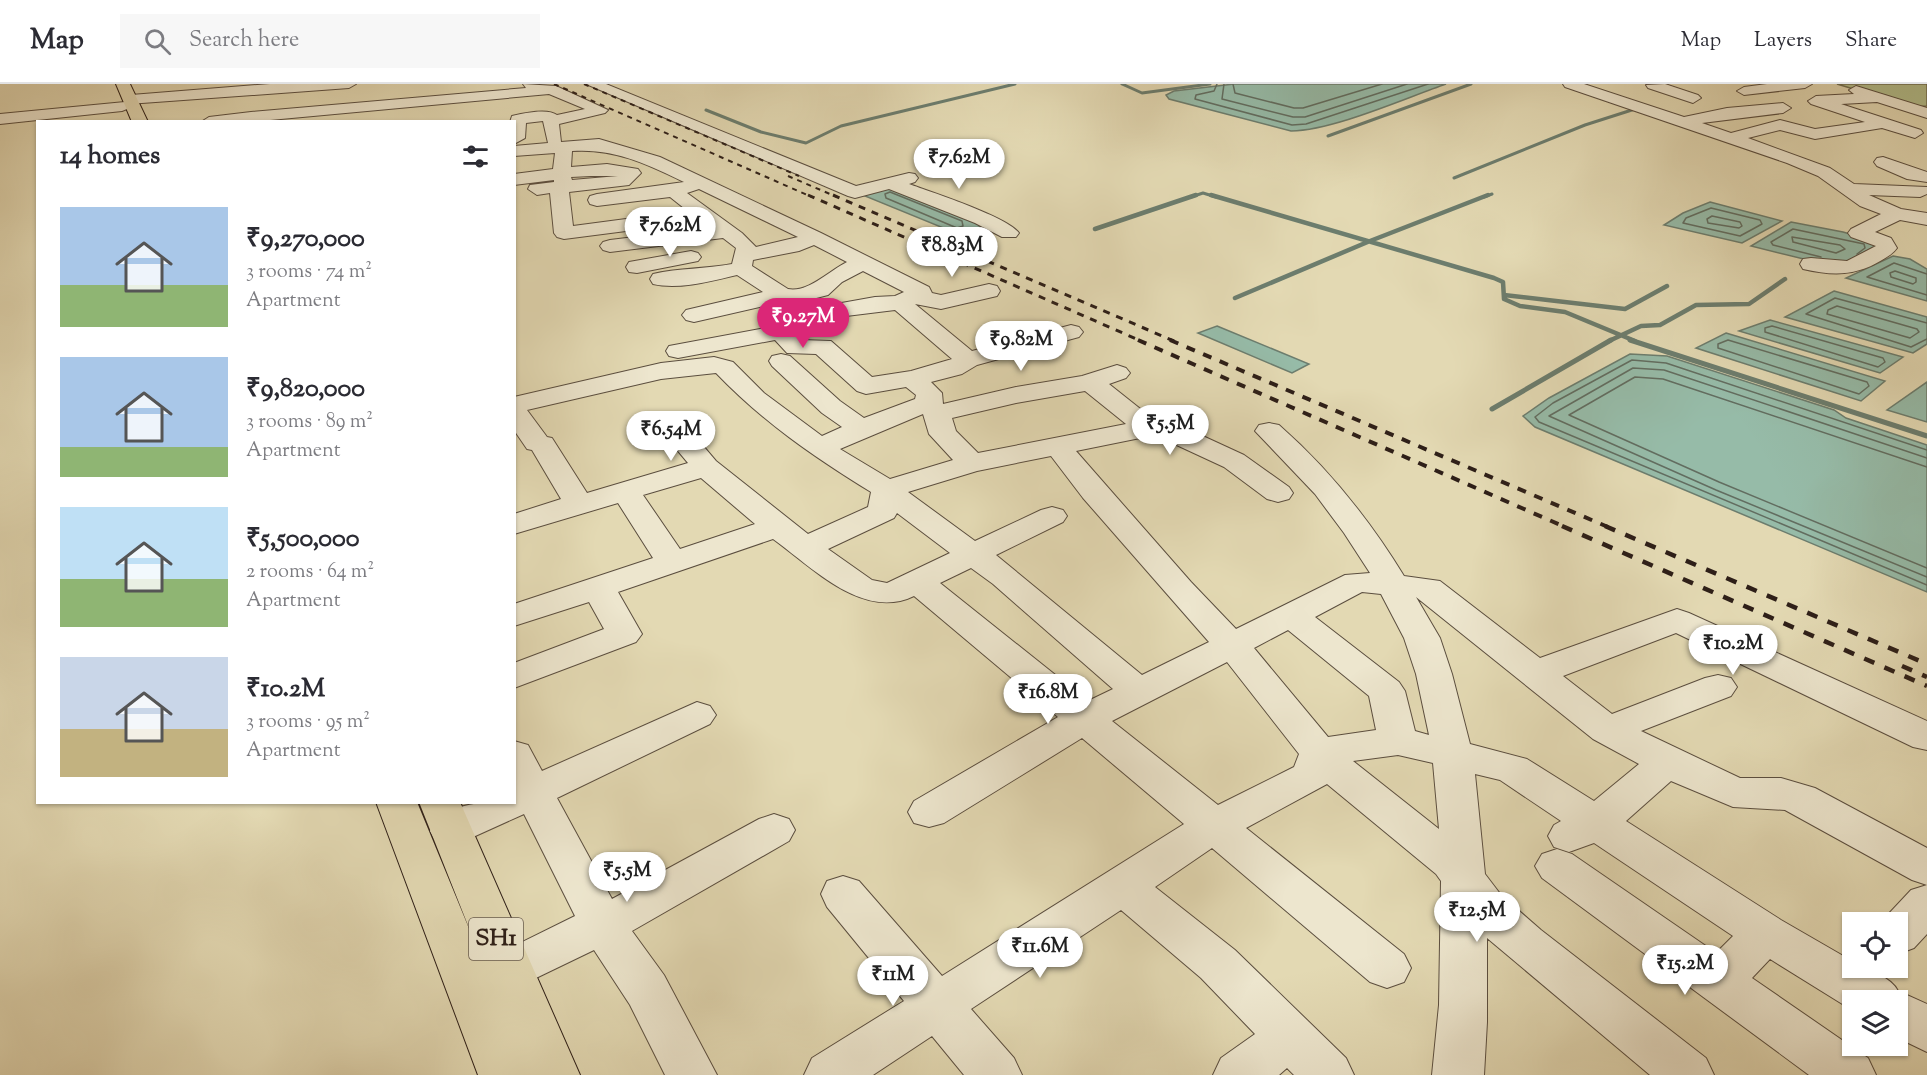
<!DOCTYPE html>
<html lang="en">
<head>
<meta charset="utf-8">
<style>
  :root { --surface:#fff; --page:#f7f7f7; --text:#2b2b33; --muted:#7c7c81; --line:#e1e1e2; --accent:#db2777 }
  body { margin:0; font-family:"Sorts Mill Goudy",serif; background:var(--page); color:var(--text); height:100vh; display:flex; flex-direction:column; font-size:22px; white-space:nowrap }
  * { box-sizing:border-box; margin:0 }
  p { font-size:20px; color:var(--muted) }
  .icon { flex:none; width:33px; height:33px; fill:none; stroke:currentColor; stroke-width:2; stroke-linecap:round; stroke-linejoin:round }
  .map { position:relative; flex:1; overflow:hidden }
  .drawer { position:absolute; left:36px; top:36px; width:480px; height:684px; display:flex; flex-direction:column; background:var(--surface); border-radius:0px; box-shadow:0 2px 4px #0004 }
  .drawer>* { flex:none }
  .buttons { position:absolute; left:1842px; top:828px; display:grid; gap:12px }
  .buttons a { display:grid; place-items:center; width:66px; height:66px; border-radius:0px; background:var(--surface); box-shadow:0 2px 4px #0004; font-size:30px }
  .price { position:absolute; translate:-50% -51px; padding:0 14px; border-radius:21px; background:#fff; color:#222; font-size:20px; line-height:39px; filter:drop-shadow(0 2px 3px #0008) }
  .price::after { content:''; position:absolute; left:50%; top:36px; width:18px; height:14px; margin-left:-9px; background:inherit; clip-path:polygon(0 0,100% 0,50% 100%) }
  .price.selected { background:var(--accent); color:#fff }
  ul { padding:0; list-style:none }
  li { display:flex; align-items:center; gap:18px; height:150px; padding:0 24px }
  li span { display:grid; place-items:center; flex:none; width:168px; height:120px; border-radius:0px; color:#555 }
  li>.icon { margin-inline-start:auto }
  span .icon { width:72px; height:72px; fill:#fffc; stroke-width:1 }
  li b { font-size:26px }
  h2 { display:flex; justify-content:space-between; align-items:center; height:72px; padding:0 24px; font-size:26px }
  header { display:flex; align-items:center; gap:36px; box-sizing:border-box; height:84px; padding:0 30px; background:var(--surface); border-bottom:2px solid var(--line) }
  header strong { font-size:28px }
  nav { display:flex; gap:33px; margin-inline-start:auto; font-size:21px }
  .search { width:420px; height:54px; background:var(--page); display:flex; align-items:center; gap:15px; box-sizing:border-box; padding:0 21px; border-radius:0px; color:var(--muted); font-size:22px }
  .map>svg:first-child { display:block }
</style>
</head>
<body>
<header>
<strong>Map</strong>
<div class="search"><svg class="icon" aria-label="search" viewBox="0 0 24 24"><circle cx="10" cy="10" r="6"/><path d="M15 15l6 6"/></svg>Search here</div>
<nav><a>Map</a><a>Layers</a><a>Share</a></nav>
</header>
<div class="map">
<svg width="1927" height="991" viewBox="0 0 1927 991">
  <rect width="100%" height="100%" fill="#e3d9b3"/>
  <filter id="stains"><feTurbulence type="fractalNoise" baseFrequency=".00333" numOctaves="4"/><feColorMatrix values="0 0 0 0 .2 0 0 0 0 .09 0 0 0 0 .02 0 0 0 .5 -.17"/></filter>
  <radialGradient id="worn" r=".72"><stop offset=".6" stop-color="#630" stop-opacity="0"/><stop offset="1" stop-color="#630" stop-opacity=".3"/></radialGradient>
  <path fill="#b3bf8d" stroke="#706f52" stroke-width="1.5" d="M1837,0H1927V22L1913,23Z"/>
  <path fill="#96bba8" stroke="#6c7d6e" stroke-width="1.5" d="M1234,0H1446C1403,15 1334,46 1291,47L1169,15L1166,11L1174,7Z
    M889,102L986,141L958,150L860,110Z
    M1710,118L1782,137L1742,159L1664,141L1683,129Z
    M1791,138L1843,148L1882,159L1836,183L1751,162Z
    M1893,172L1910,175L1927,185V217L1846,194Z
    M1834,207L1927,233V260L1913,269L1785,233Z
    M1770,236L1903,273L1880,289L1739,247Z
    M1217,242L1309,280L1292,289L1198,249Z
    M1726,249L1885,297L1861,317L1696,264Z
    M1630,270L1667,272L1834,326L1846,334L1927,361V508L1535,343L1523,332L1549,314Z
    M1927,298V338L1887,326Z"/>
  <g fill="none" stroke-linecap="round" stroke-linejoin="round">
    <path stroke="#626d60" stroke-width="1.5" d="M1217,0L1214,7L1196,11L1195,15L1292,41L1306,40L1428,0
      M1224,0L1222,15L1293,33H1305L1407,0
      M1233,0L1235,9L1294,24H1303L1382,0
      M890,108L962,137L963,142L957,144L886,114L885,110Z
      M1711,124L1760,136L1762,140L1740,152L1683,139L1686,134Z
      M1712,132L1740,138L1742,142L1739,144L1708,139L1707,135Z
      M1792,153L1840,161L1845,165L1836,169L1793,158Z
      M1821,173L1773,161L1771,158L1793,145L1864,160L1865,164L1857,170
      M1895,187L1916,194V198L1913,200L1891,193L1890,189Z
      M1927,190L1894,179L1867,193L1927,211
      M1837,222L1917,245L1919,248L1910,254L1827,230L1828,226Z
      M1927,239L1835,214L1806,230L1911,263L1927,255
      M1772,242L1883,274L1885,278L1878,283L1765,248V244Z
      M1728,256L1867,298L1869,302L1859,310L1718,264V260Z
      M1927,366L1666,279L1632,276L1553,319L1535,333L1539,338L1927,501
      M1927,374L1664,286L1633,284L1549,332L1716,406L1927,493
      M1927,383L1663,295L1635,293L1569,331L1719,398L1927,484"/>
    <path stroke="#6c7d6e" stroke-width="3" d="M1122,0L1142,9L1210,0
      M706,26L761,48L806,59L841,42L1015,0
      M1328,52L1471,0
      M1454,94L1585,41L1635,25
      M1191,113L1203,109L1216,113
      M1484,113L1492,110"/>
    <path stroke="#6c7d6e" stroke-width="4.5" d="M1211,111L1494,194L1503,198L1504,215L1520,222L1565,228L1635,257
      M1095,145L1196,111
      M1504,211L1625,225L1667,202
      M1235,214L1370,157L1488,111
      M1609,257L1641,242L1660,241L1696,221L1749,220L1785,195"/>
    <path stroke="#6c7d6e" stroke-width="5" d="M1630,256L1927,352
      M1492,325L1611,256"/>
    <g stroke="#5b4e3f" stroke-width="2">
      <path id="minor" d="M270,0H356L349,4L128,20L127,25L122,27L0,40V30L125,18L126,13L131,11Z
        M523,0L556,2L608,26L605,29L559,40L561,58L599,55L660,73L821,149L929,203L932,209L941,211L989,200L997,202L1000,207L997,212L941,225L915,220L972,267L1071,241L1079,243L1083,248L1079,253L977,281L962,290L931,298L942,309L943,320L1016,303L1082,292L1117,281L1126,284L1130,289L1126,294L1109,300L1153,335L1168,336L1244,371L1289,403L1293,409L1289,415L1278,418L1267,415L1224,383L1155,351L1076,367L1191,498L1236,545L1345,491L1370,489L1344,449L1315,410L1255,347L1259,341L1269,339L1279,341C1329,385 1369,435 1404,492L1440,497L1540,574L1677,525L1689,529L1927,637V666L1913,663L1676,549L1563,592L1612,630L1705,594L1718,591L1731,594L1737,603L1731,612L1641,647L1740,694H1781L1815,704L1927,764V850L1914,864L1898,870V838H1881L1911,806L1927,801L1912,796L1785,726L1733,723L1671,697L1626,737L1781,836L1852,877V884C1867,884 1891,893 1898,907L1927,920V968L1898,954V916H1852V926L1770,875L1752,894L1868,974L1876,991H1809L1542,794L1535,782L1542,770L1557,765L1572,770L1716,869L1733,852L1594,759L1569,768L1554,763L1548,752L1554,741L1561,737L1500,696L1475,690L1485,790L1501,811L1541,846L1706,974L1714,991H1650L1487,854V938L1484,991H1432L1439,921L1441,797L1436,790L1327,700L1246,744L1404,870L1411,884L1404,898L1387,904L1370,898L1212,764L1155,803L1235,866L1346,974L1354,991H1294L1287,984L1279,991H1213L1221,974L1255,950L1201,894L1121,826L971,925L1014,974L1022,991H964L932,952L873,991H804L812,974L904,917L827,823L821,810L827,797L843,792L859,797L942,892L1184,740L1082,654L944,739L929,743L914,739L908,728L914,717L1058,633L914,512C863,537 812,483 773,455L618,508L642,550L636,558L514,604V579L604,545L589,518L514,542V520L653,474L618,419L514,450V430L561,415L532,366L527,365L514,346V313L661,279L714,273L733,278L764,309L822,352L842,343L822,329L772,282L769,277L772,272L781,270L790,272L840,317L864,334L915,315L916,311L906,303L866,310L857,307L816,270L787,269L775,256L678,274L669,272L666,267L669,262L808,236L804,230L808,225L875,213L895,212L904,208L863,187L842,198L828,211L793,220L781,218L694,238L686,236L682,231L686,226L763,208L737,191C712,197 679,206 653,200L650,195L653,190C679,184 706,185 732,180L736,164L723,154L610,168L603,166L600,162L603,158L610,156L709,144L670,113L597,122L590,120L588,116L590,112L597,110L684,98C647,80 614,64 572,67L571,83L607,80L638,85L641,89L629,101L569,108L573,142L626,135L633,137L636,141L633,145L626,147L564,155L557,153L554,149L550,109L537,111L528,105L530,101L554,98V96L514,101V90L553,85L555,69L514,72V62L548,59L543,37L526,39L525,54L514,60V38H510L512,32C524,29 548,24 557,31L585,25L549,10L249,38H201L209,33L251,28L526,4ZM591,92H618L572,96L571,93ZM699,105L798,153L756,163L742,149L687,109ZM814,161L847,178C829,187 808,209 788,205L752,182L753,176L799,167ZM895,226L952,275L911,287L872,293L831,257L802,256L797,252L830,245L834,240L830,234ZM716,289C762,337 814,373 871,408L868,423L808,450L716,377L682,337L672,335L662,337L658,343L688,379L587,409L552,354L547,353L527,326L661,295ZM1085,307L1126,340L978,369L956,347L952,334L1016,319ZM923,330L929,350L953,376L890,395L840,365ZM1051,372L1083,414L1209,558L1142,591L996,471L1063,438L1067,432L1063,426L1052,423L1041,426L975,457L908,408L977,387ZM701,394L755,440L680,465L643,411ZM897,429L950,469L887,499L872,496L828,465L894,434ZM971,484L993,500L1113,605L1088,617L940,499ZM1362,508L1381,510L1404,554L1416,590L1429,651L1415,647L1405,607L1399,598L1315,533ZM1416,513L1593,655L1639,680L1594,717L1527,675L1470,660L1452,590L1440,554ZM1288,546L1369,612L1376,646L1328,653L1254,564ZM1227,578L1299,670L1294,683L1218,721L1112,637ZM1398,671L1433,679L1439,745L1353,677Z
        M586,0H606L856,102L909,89L915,90L918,94L915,98L909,100C931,108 1008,133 1019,149L1016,153H1002L975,139L889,105L855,114L848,112Z
        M1563,0H1584L1684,33L1727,24L1783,19L1791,24L1783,29L1702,39L1731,49L1780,36L1815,45L1865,38L1811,20L1808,17L1816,12L1854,10L1849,6L1856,2L1927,24V34L1877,18L1841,20L1921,46L1923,49L1915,54L1882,44L1815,55L1780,46L1748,54L1830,84L1854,100L1927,103V110L1920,113L1869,111L1901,125L1927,129V141L1900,136L1875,148L1891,154L1897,164C1893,170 1888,172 1882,176C1856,192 1833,192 1803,185L1800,180L1803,175L1811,174L1847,177L1876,162L1851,153L1848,149L1851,145L1881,130L1860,122L1818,92L1787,79L1565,3Z
        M1665,0L1698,11L1701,14L1693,19L1648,4L1646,1Z
        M1767,0H1812L1805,4L1744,11L1737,7L1744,3Z
        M1883,73L1927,88V98L1907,95L1877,82L1874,78L1877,74Z
        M691,167L698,169L701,173L698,177L637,189L629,188L626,183L629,178Z
        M697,618L710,622L716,631L710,640L557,714L612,815L759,735L774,730L789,735L795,746L789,757L632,847L664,891L717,991H665L630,921L594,866L509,907L492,901L485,887L492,873L575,832L524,730L451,763L436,758L430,747C446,717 485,718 514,718V657L528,661L542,687Z"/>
    </g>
    <g stroke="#2e1f18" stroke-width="2">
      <path id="major" d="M116,0H130L148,38H132Z
        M376,718H417L477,864L419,718H460L580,991H478Z"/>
    </g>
    <use href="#minor" fill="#ede6ce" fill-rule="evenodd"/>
    <use href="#major" fill="#e3d9b3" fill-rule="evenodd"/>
    <path stroke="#2e1f18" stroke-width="2" stroke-dasharray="5 5" stroke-linecap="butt" d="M554,0L812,113
      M584,0L799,92
      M788,92L837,113"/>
    <path stroke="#2e1f18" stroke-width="3" stroke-dasharray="7 7" stroke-linecap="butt" d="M808,111L1141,257
      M833,111L1174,257"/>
    <path stroke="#2e1f18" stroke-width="4" stroke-dasharray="9 9" stroke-linecap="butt" d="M1138,256L1565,443
      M1170,256L1608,443"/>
    <path stroke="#2e1f18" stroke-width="4.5" stroke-dasharray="11 11" stroke-linecap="butt" d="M1562,442L1927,602
      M1605,442L1927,580
      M1902,582L1927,593"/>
  </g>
  <g text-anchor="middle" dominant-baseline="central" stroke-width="4.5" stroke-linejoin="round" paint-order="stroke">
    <rect fill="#ede6ce" stroke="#675b4f" stroke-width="1.5" x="469" y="834" width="54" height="42" rx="4.5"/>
    <g font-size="24" font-weight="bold" fill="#2e1f18">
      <text x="496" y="855">SH1</text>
    </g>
  </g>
  <rect width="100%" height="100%" filter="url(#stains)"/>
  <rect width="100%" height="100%" fill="url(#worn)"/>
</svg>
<div class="buttons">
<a><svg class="icon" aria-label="locate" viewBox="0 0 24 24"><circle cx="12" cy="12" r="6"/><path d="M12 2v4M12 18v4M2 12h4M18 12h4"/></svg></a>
<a><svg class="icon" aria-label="layers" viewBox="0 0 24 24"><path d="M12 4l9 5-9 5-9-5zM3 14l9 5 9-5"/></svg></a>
</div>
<b class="price" style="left:959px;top:106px">₹7.62M</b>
<b class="price" style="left:670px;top:174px">₹7.62M</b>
<b class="price" style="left:952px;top:194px">₹8.83M</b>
<b class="price selected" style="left:803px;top:265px">₹9.27M</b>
<b class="price" style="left:1021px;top:288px">₹9.82M</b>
<b class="price" style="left:1170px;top:372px">₹5.5M</b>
<b class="price" style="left:671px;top:378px">₹6.54M</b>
<b class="price" style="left:1733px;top:592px">₹10.2M</b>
<b class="price" style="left:1048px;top:641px">₹16.8M</b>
<b class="price" style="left:627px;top:819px">₹5.5M</b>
<b class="price" style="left:1477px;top:859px">₹12.5M</b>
<b class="price" style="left:1040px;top:895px">₹11.6M</b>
<b class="price" style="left:1685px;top:912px">₹15.2M</b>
<b class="price" style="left:893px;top:923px">₹11M</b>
<section class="drawer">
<h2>14 homes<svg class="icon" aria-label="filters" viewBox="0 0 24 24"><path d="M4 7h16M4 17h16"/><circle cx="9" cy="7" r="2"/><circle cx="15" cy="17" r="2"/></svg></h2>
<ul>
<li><span style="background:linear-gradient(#a9c7e8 65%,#8fb573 0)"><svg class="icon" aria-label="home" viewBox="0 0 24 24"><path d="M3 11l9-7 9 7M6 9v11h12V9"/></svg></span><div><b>₹9,270,000</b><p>3 rooms · 74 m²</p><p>Apartment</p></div></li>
<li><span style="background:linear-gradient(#a9c7e8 75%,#8fb573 0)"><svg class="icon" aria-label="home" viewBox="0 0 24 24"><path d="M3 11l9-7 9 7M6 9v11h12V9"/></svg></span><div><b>₹9,820,000</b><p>3 rooms · 89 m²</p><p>Apartment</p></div></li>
<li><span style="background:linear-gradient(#bfe0f5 60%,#8fb573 0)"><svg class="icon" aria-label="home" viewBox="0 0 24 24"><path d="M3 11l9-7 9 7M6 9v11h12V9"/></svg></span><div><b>₹5,500,000</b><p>2 rooms · 64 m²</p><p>Apartment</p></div></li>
<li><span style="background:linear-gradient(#c9d6e8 60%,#c2b280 0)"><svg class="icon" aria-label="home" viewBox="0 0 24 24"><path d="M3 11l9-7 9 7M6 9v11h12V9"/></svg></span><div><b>₹10.2M</b><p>3 rooms · 95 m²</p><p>Apartment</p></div></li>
</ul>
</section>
</div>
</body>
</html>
